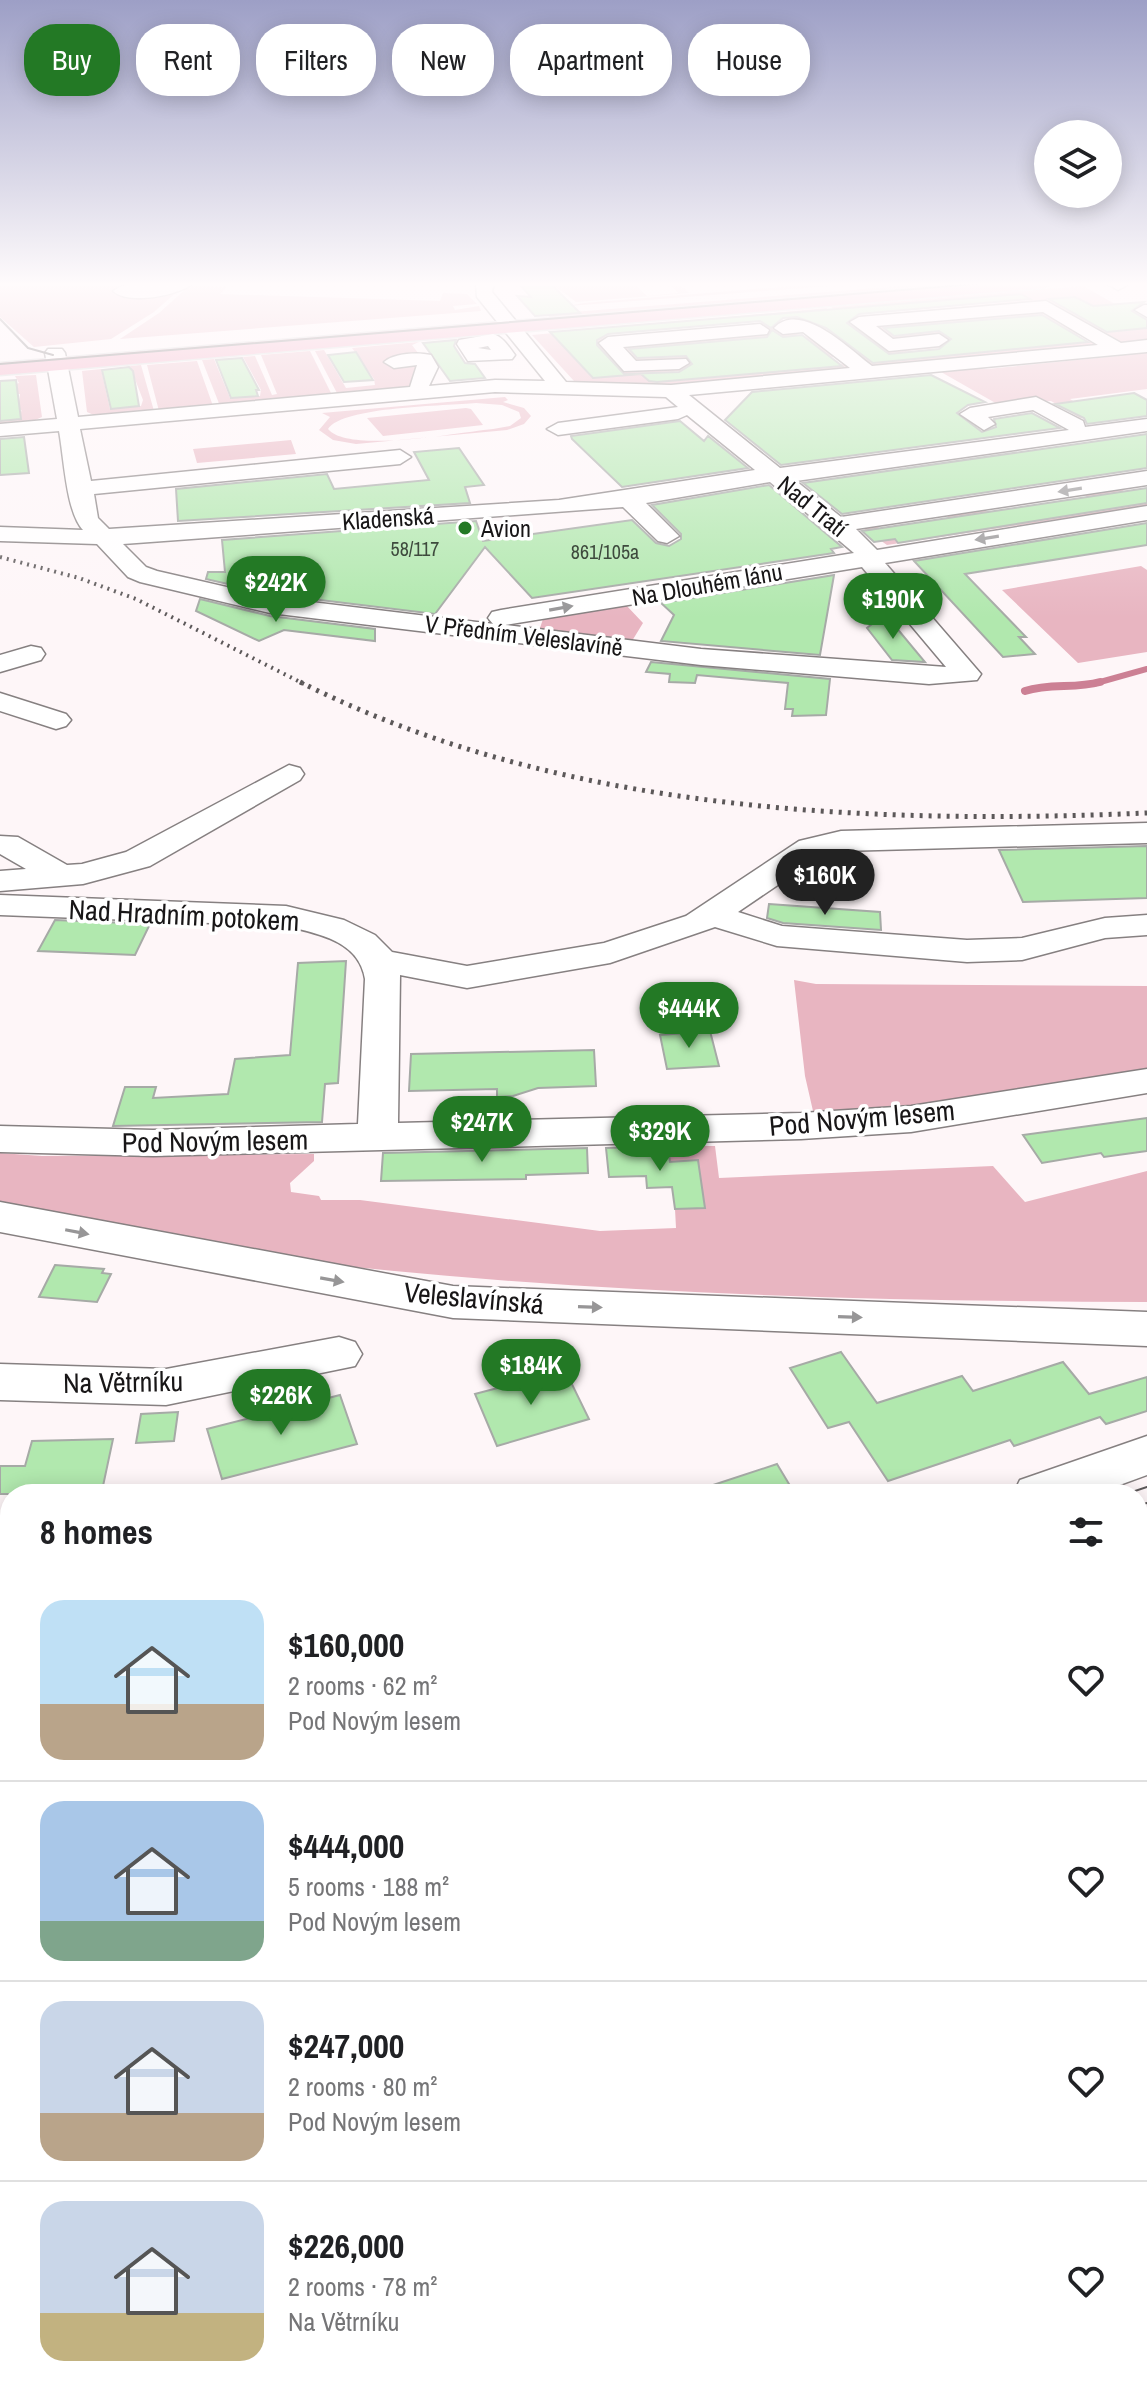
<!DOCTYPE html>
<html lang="en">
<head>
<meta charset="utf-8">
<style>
  :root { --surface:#fff; --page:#f2f2f2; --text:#202124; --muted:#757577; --line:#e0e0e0; --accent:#237925 }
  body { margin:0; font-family:"Archivo Narrow",sans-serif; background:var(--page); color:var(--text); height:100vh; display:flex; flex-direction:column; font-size:30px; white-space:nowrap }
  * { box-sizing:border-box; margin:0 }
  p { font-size:26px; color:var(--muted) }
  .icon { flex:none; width:44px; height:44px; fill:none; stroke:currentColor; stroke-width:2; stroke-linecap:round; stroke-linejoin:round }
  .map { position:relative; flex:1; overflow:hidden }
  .details { position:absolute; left:0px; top:1484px; width:1148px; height:912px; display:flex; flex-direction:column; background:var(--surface); border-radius:32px 32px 0 0; box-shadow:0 4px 20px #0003 }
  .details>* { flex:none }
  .banner { position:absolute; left:24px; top:24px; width:1100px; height:72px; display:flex; gap:16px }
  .tools { position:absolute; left:1034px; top:120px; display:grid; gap:16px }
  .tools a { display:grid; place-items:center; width:88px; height:88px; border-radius:50%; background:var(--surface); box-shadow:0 4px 20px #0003; font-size:40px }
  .price { position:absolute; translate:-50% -68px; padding:0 18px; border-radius:28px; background:var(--accent); color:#fff; font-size:26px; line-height:52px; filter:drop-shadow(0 2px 4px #0008) }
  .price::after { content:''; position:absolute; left:50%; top:48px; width:24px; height:18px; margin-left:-12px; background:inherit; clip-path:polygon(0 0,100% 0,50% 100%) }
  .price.current { background:#222; color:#fff }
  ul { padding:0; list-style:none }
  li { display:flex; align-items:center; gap:24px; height:200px; padding:0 40px }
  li+li { border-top:2px solid var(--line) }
  li span { display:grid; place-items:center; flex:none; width:224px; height:160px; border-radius:24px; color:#555 }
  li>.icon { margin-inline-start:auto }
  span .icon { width:96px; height:96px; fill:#fffc; stroke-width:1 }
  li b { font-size:34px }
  h2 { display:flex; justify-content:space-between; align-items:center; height:96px; padding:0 40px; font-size:34px }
  .chip { padding:0 28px; border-radius:32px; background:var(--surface); box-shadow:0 4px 20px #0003; font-size:28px; line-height:72px }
  .chip.current { background:var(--accent); color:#fff }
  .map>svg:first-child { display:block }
</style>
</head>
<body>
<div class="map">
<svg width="1147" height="2396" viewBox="0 0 1147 2396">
  <rect width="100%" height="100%" fill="#fef6f8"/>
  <path fill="#e8b5c1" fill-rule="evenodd" d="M0,283H187L154,312L111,339L34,347L0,317Z
    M551,283H643L635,285L647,296L678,293L671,285L680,284L689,293L576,302Z
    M828,283H870L568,306L584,303Z
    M941,283L974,285L553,321L547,314Z
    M189,286L227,287L220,294L440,301L443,293L467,294L477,304L453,306L455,310L479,306L481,311L120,339L159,313Z
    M1083,286L1147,322V342H1116L1049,305L1027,308L1059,315L1107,344L874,366L857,360L810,326L779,329L818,340L856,368L671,385L634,387L574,381L532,335L826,308L830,310L806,313C819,320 829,314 838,312L831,307ZM1021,294L1031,300L858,316L849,309ZM1074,297L1124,324L1130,330L1109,332L1055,300ZM783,314L790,321L606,337L599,330ZM837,318L877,346L882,352L859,354L815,321ZM1087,334L1098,341L916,358L906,351ZM582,339L614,369L616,376L592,378L559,342ZM820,357H836L845,364L650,382L642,375Z
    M419,342L412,345L418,353L414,387L338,395L315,351L324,350L346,388L375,385L374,379L352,348Z
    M1147,348V389L1070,399L1096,415L1080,418L1051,401L999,405L934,368L964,366L987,369L1118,356L1126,350Z
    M310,351L332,395L220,406L202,360L214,359L230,398L260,396L261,390L243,357L255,356L272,395L277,394L261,355Z
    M197,361L213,406L159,411L147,365Z
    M141,365L154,411L96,416L87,412L82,371L101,369L110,409L141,406L143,400L130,366Z
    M36,375L42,417L31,422L0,426V419L22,411L18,408L20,394H17L16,384L19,383L15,376Z
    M505,397L508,400L503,402L524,408L531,416L524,424L507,430L356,444L333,440L319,430L330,417L322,413ZM476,403L502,405L519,412L521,418L510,426L493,429C461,432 348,454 328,429C343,406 447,406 476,403Z
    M466,408L471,409L483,425L383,436L367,418Z
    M291,440L296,454L197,463L193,449Z
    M1147,481L1118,487L1132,496L1147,494V506L887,545L857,524ZM1080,492L1094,501L995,517L982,508ZM943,513L955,522L886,533L874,524Z
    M1141,566L1147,570V652L1078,663L1002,590Z
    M626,605L643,623L632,641L539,631L543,619Z
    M794,980L816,984L1147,986V1070L908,1108L813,1111L805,1076Z
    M668,1146H715L719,1178L993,1166L1025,1202L1147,1171V1302C838,1301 526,1292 219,1251C146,1241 73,1223 0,1210V1153L42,1156L314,1154V1161L290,1183L291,1192L319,1196L321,1200H360L600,1231L676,1228L675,1209L705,1208L700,1178H671Z
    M0,1616H10V1813L0,1816Z
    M1147,1901V2189L1138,2191V1904Z
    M10,2163V2250L0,2252V2167Z
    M134,2386H237L238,2396H133Z
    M624,2386H882L832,2396H573Z"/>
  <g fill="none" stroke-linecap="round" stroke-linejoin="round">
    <path stroke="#cc8094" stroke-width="6" d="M1093,684L1147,669"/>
    <path stroke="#cc8094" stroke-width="8" d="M1025,691C1050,683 1075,689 1100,682"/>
  </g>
  <path fill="#b1e8ae" stroke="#a6aaa6" stroke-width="2" d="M518,283H550L580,313L535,316L517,296L531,297Z
    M1021,294L1030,299L859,314L847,323L889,354L939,349L951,339L939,331L894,336L884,328L1042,315L1088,342L873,363L826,328L797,317L783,318L771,328L760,321L608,334L597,340V345L624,374L679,372L692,364L686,356L637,358L629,349L767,337L772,330L783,337L802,335L842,366L657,382L649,381L641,374L593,378L550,332Z
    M1075,297L1093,306L1144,302L1132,311L1147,320V328L1107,332L1049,299Z
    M456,340L454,346L465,363L475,364L485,378L450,381L423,343Z
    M356,352L373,380L344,382L328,355Z
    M242,358L259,390H256L258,396L231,398L216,360Z
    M129,367L133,371L139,406L111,409L102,370Z
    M931,375L985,402L968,405L957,413L982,432L996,427L994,419L1032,413L1060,428L781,465L725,420L752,392Z
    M16,380L21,419L0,421V381Z
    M1134,393L1147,400V416L1087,424L1084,418L1055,404Z
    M680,421L704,441L708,436L748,468L622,487L572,439L571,436Z
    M1147,434V468L842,514L803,483Z
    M24,437L29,473L0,475V439Z
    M459,448L484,485L465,487L470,503L178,521L176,489L327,474L334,489L429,480L414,452Z
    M769,485L842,547L831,549L834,553L532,598L485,547L435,614L271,594L206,579L208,572H225L222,540L476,521L483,541L632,520L656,543L669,546L681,539V534L652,505Z
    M1147,488V503L898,543L895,539L874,542L862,531Z
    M1147,523V545L965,574L1026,637H1019L1035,654L1003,657L914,561Z
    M834,575L820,655L661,641L674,615L661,603Z
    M200,599L270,616L375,629V641L284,630L259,641L196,611Z
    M885,614L925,662L892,660L867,628Z
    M651,662L830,679L826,715L792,716L793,709H785L788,683L697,675L695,683L669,682L670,674L646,672Z
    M1147,846V898L1023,902L999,850Z
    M769,904L880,912L881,930L783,923L767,918Z
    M55,920L150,924L135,955L38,951Z
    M346,961L338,1083L325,1084L322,1122L113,1126L125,1087H156L153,1098L228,1094L235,1059L290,1055L298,963Z
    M710,1031L719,1066L667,1069L660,1035Z
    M594,1050L596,1086L538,1088L513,1096L497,1097V1089L409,1091L411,1054Z
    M1147,1118V1151L1104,1157L1101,1153L1042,1163L1023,1135Z
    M668,1146L670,1162L698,1160L705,1208L675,1209L672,1187L647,1188L646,1176L609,1177L606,1148Z
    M587,1148L588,1173L526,1175V1179L381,1181L383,1153Z
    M55,1265L104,1269L102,1273L111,1274L97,1302L39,1297Z
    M841,1352L877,1403L962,1376L973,1391L1063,1362L1089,1394L1147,1377V1411L1106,1424L1100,1417L1014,1446L1010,1440L888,1481L849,1422L828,1428L790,1368Z
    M565,1370L589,1419L497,1446L475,1394Z
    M340,1395L357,1444L222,1479L207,1429Z
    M178,1412L174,1441L136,1443L141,1414Z
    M113,1439L103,1486L32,1489L31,1494H0V1466H25L32,1441Z
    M777,1464L795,1494H702L701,1489Z"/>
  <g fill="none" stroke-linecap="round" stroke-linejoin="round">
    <g stroke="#868081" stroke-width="3">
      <path id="minor" d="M166,283H193C179,296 128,305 113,291L122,286Z
        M476,283H494L492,292L566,382L671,385L850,368L803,332L783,334L774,328C801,300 849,349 872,366L1098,345L1043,312L876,326L893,339L939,334L948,340L939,346L889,351L850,322L859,317L1046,301L1121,343L1147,340V352L689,395L780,468L1069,430L1033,410L988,417L995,424L984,430L960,414L970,408L1036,397L1083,421L1085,427L1147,419V431L796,481L841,517L1147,471V485L856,529L877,550L1147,506V520L885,563L981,674L977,680L929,684L701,665L270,613L140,582L128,577L97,544L0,541V527L83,530C66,512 64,457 59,431L0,436V424L57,419L45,353L48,349H62L65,353L78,417L410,387L417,365L394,368L384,362C394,353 418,352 431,355L438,367L429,386L495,380L545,381L477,297ZM495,392L666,397L678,407L558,423L547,429L558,435L678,419L687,415L755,470L559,500L109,529L98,518L94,494L400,464L411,457L400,450L91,481L80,429ZM770,482L854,553L501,610L492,612L488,618L493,624L270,597L157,571L146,567L123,544L623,507L658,541L667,543L679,536L646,503ZM862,567L946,667L701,649L505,625Z
        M1105,283H1125L1127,285L1118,290Z
        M1144,305H1147V317L1135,310Z
        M760,324L769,330L767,334L623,347L636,361L686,359L689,363L679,369L624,371L599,343L608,337Z
        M493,334C503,337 509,347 515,355L512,359L468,361L457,344L459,340ZM488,346L491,350L478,348Z
        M31,646L41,648L45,654L41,660L0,672V655Z
        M0,693L66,714L71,720L66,726L56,729L0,711Z
        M289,765L300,768L304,774L300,780L150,866L83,884L0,891V871L26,869L0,854V836L18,837L67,865L82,864L126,852Z
        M1147,823V843L841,851L822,855L738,912L782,926L967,940L1022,938L1105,918L1147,915V935L1105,938L1022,960L967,962L777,946L715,927L610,963L467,988L400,975L398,1123L801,1113L911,1106L1147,1069V1093L911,1132L801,1139L153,1156L0,1152V1126L153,1130L358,1124L365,979C359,941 319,934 286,926L0,915V895L286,906L344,920L375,935L392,952L467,966L604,943L686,916L799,841L841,831Z
        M0,1202L453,1286L1147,1312V1346L453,1318L0,1232Z
        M339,1337L355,1342L362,1354L355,1366L166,1405L0,1400V1364L166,1369Z
        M1147,1436V1475L1095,1494H1013L1020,1480Z
        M1147,1515V1557L1138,1560V1518Z
        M0,1566H10V1610H0Z
        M10,1824V1882L0,1886V1828Z
        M10,1911V1973L0,1976V1914Z
        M251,2386H325L327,2396H253Z"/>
    </g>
    <g stroke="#d5d5d5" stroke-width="3">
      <path id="major" d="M980,283H1052L1043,288L0,375V363Z"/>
    </g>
    <use href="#minor" fill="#fff" fill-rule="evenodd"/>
    <use href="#major" fill="#ef9eb9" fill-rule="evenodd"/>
    <path stroke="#5c5859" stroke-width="2" d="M0,319L28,348L53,355
      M0,364L987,283
      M1126,1494L1147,1487
      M1138,1506L1147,1503"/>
    <path stroke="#5c5859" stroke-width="3" d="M0,1890L10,1886
      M0,1911L10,1908"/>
    <path stroke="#5c5859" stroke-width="4" stroke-dasharray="2 5" stroke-linecap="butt" d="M0,557L79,578L136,599L304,684"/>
    <path stroke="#5c5859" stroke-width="5" stroke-dasharray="3 6" stroke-linecap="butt" d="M300,682C559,812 863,825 1147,813"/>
  </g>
  <defs><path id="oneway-solid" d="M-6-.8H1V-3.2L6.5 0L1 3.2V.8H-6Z" transform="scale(2)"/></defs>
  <g fill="#979697">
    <use href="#oneway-solid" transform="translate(1070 490) rotate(171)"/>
    <use href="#oneway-solid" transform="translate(987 538) rotate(171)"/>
    <use href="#oneway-solid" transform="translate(561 608) rotate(-10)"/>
    <use href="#oneway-solid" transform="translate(77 1232) rotate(11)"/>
    <use href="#oneway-solid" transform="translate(332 1280) rotate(10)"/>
    <use href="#oneway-solid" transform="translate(590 1307) rotate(2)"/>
    <use href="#oneway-solid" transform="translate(850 1317) rotate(2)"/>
  </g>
  <linearGradient id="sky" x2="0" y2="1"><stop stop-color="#9d9fc6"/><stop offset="0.46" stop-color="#fffbfc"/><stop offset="1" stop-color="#fffbfc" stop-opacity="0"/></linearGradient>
  <rect width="1147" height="618" fill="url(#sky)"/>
  <circle fill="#237925" stroke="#fff" stroke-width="3" cx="465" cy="528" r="8"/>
  <g text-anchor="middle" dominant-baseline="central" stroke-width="7" stroke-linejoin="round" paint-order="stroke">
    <g font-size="20" fill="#3e4a3d">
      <text x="415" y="548">58/117</text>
      <text x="605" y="551">861/105a</text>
    </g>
    <g font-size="24" fill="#181617" stroke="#fff">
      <text transform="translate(813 506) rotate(39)">Nad Tratí</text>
      <text transform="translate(388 518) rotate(-4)">Kladenská</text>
      <text transform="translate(707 584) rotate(-10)">Na Dlouhém lánu</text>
      <text transform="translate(524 635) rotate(7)">V Předním Veleslavíně</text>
    </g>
    <g font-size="24" fill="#181617" stroke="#fff" text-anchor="start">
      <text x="481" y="528">Avion</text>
    </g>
    <g font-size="28" fill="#181617" stroke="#fff">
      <text transform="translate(184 915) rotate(3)">Nad Hradním potokem</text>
      <text transform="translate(862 1118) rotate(-5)">Pod Novým lesem</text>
      <text transform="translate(215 1141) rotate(-1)">Pod Novým lesem</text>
      <text transform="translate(474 1298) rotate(5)">Veleslavínská</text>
      <text transform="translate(123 1382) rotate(-1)">Na Větrníku</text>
    </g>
  </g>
</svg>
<div class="tools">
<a><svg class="icon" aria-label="layers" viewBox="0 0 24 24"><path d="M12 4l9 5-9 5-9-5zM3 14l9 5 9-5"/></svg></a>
</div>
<b class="price" style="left:276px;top:624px">$242K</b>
<b class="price" style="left:893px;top:641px">$190K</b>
<b class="price current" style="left:825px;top:917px">$160K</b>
<b class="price" style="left:689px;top:1050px">$444K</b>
<b class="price" style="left:482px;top:1164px">$247K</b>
<b class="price" style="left:660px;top:1173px">$329K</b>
<b class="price" style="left:531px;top:1407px">$184K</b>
<b class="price" style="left:281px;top:1437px">$226K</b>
<div class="banner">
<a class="chip current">Buy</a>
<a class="chip">Rent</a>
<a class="chip">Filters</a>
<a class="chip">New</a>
<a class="chip">Apartment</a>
<a class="chip">House</a>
</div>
<section class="details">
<h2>8 homes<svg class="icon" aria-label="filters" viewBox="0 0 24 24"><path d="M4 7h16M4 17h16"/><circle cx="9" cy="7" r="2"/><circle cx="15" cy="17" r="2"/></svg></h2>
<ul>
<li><span style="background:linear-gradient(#bfe0f5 65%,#b9a48a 0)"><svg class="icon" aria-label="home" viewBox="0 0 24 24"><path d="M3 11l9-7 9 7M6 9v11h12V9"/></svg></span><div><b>$160,000</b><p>2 rooms · 62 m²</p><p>Pod Novým lesem</p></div><svg class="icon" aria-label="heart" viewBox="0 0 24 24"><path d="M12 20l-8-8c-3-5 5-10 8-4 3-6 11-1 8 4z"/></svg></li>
<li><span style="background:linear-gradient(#a9c7e8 75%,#7fa58c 0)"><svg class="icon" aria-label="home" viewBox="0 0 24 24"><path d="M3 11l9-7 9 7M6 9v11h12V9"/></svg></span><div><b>$444,000</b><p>5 rooms · 188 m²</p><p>Pod Novým lesem</p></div><svg class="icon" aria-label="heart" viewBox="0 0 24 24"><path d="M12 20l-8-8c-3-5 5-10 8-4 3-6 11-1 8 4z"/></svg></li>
<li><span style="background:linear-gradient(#c9d6e8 70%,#b9a48a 0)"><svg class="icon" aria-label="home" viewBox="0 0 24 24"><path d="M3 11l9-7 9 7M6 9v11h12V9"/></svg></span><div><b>$247,000</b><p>2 rooms · 80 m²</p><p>Pod Novým lesem</p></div><svg class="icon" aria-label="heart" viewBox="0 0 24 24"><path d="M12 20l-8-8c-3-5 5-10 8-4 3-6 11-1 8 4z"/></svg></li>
<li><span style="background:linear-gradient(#c9d6e8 70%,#c2b280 0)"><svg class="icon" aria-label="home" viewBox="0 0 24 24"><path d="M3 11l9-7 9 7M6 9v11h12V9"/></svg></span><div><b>$226,000</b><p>2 rooms · 78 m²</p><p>Na Větrníku</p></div><svg class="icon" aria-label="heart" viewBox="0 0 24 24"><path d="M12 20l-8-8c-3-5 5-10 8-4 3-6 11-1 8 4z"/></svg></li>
</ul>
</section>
</div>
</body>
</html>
